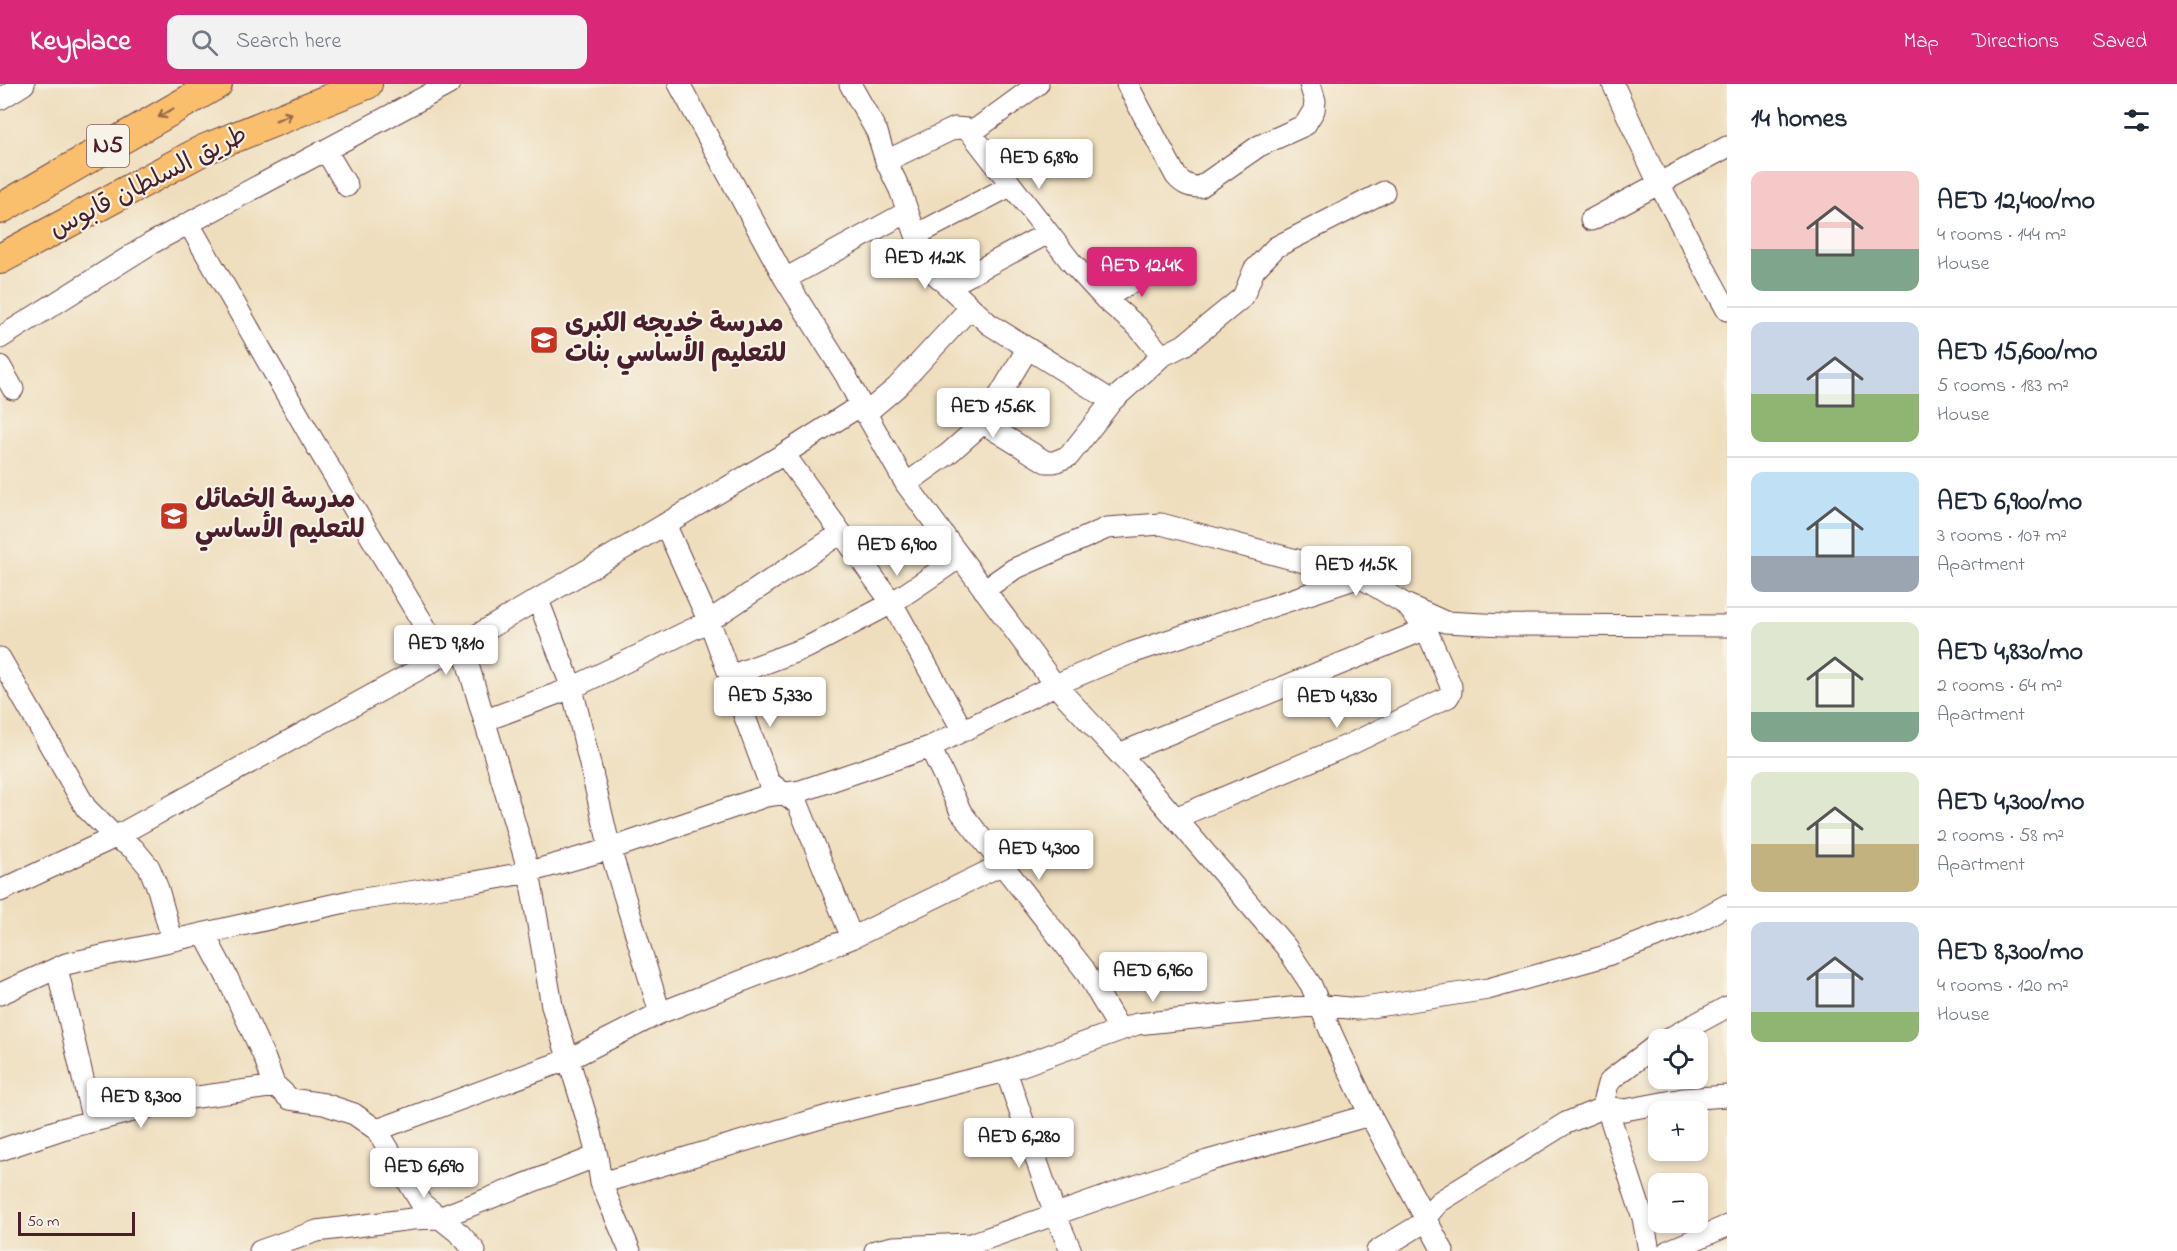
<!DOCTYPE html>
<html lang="en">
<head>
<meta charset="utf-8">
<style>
  :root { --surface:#fff; --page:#f2f2f3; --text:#1f2937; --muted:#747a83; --line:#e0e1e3; --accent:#db2777 }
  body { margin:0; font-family:"Indie Flower","Playpen Sans Arabic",sans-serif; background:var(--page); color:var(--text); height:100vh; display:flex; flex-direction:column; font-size:22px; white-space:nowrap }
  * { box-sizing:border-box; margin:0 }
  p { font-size:20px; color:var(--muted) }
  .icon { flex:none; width:33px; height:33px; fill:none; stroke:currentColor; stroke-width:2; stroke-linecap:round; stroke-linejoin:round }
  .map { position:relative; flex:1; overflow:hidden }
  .details { display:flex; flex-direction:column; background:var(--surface); width:450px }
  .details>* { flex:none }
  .buttons { position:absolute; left:1648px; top:945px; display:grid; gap:12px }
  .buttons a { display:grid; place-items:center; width:60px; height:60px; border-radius:12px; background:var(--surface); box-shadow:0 3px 9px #0003; font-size:30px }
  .scale { position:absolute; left:18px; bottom:15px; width:117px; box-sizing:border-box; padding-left:6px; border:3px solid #4a1f2b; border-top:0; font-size:16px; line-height:21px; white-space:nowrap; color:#4a1f2b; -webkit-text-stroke:4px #f7f3e8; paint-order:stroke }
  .price { position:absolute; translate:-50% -51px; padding:0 14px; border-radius:6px; background:#fff; color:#222; font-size:20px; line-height:39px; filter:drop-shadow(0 2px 3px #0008) }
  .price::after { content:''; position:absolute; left:50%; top:36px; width:18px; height:14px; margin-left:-9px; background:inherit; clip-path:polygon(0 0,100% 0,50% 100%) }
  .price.on { background:var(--accent); color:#fff }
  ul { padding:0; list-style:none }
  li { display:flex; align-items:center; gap:18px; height:150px; padding:0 24px }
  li+li { border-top:2px solid var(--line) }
  li span { display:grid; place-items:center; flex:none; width:168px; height:120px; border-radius:12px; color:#555 }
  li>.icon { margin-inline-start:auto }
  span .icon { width:72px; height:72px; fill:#fffc; stroke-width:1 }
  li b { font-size:26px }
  h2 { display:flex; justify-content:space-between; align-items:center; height:72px; padding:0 24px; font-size:26px }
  header { display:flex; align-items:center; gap:36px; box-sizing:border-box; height:84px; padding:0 30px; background:var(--accent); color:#fff }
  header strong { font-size:28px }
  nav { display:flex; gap:33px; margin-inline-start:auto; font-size:21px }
  .search { width:420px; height:54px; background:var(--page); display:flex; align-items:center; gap:15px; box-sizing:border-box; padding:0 21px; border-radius:12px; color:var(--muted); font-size:22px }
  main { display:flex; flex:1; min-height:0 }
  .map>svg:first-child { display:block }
</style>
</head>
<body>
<header>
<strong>Keyplace</strong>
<div class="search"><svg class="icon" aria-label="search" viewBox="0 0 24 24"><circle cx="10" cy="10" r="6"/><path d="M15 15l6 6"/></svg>Search here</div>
<nav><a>Map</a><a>Directions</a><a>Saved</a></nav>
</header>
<main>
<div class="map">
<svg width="1727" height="1167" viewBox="0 0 1727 1167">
  <rect width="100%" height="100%" fill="#f7f3e8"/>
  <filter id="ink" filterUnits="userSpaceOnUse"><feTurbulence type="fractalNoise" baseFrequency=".0167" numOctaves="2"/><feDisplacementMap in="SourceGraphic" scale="12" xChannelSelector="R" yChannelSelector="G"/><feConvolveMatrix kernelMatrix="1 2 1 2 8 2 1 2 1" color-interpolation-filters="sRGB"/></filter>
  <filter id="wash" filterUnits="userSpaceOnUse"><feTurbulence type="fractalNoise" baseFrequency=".008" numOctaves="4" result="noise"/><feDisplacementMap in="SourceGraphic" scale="24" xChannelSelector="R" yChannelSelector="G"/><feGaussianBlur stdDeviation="1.35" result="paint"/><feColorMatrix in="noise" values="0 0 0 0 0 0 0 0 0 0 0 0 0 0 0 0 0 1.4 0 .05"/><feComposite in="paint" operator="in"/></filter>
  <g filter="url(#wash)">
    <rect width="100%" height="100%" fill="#efdebd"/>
  </g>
  <g filter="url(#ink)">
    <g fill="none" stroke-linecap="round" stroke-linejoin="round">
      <g stroke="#633c41" stroke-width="23">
        <path id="minor" d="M679,0L785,195L846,292L861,321L906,400L1055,601L1136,688L1286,863L1311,901L1333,953L1370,1031L1443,1167
          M850,0L877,48L886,77L900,106L916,151L934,189L989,240L1112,317
          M1127,0L1176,92C1183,100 1189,103 1200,103L1259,62L1305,41L1314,26L1315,17L1310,0
          M1613,0L1658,98L1727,226
          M0,15L24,0
          M971,49L1038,0
          M326,67L347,102
          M886,77L955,44L967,45L971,49L1071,178L1105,215L1138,243L1162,272
          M1591,136L1727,63
          M189,140L311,353L442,571
          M916,151L1010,102
          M785,195L907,128
          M949,202L1048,149
          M1105,215L1158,181
          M0,254L150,160L449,0
          M0,282L13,305
          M865,330L897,303L971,223
          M983,339L1046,378H1054L1069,372L1112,317L1162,272L1184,261L1243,213L1254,186L1276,163L1384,108
          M784,370L892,519L963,647
          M906,400L948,370L983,339L1028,264
          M665,440L713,547L769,698L798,720L852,854
          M984,506L1014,485L1107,444L1161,440L1360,493L1405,520L1445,538L1503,541L1727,542
          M538,516L572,604L610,765L660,929
          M462,560L529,788L552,922L591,1048L597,1072L601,1099L630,1167
          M0,574L86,724L115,753L134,765L149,783L158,805L172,855
          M730,592L808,563L892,519L960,473
          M486,636L572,604L709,537L841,449
          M930,663L961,728L1084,885L1120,946
          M1119,670L1426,545
          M1175,734L1351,660L1448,613L1451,608V602L1426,545L1408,523
          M0,807L115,753L423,583L784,370L861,321
          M204,850L228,895L265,975L274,1000L290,1015L324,1020L354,1030L377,1046L421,1119L460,1150L475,1167
          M57,884L93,1037
          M0,910L66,880L350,817L475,798L529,788L610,765L766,712L801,707L930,663L1055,601L1131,569L1360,493
          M1666,956L1727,923
          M1006,987L1055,1130L1071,1167
          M377,1046L569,975L660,929L852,854L1001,781
          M0,1066L62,1045L176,1016L276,1002
          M601,1099L841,1028L1006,987L1137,940L1320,921L1358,925L1488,905L1602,873L1698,837L1727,821
          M260,1167L317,1147L412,1135L439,1134L597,1072
          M875,1167L893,1163L971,1160L1207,1077L1370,1031
          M1377,1167L1418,1142L1439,1118L1566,1039L1605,1023L1625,1026L1683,1015L1727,1012
          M1649,1167L1643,1134L1604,1015L1608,1000L1613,994L1659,959
          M1668,1167L1727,1142"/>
      </g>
      <g stroke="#633c41" stroke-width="32">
        <path id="highway" d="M0,125L217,0
          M0,175L203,66L367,0"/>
      </g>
      <use href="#minor" stroke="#fff" stroke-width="21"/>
      <use href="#highway" stroke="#f9bf6d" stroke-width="30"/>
    </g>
    <defs><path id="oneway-shaft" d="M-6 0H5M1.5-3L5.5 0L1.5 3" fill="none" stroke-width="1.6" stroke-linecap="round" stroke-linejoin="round" transform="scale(1.5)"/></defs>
    <g stroke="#996749">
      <use href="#oneway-shaft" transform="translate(166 29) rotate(150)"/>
      <use href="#oneway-shaft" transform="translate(284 33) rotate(-22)"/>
    </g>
  </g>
  <defs>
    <g id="school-square" transform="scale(1.5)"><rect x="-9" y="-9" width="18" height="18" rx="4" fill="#c8321e" stroke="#f7f3e8"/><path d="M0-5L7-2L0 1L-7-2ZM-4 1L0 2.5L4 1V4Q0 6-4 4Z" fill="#fff"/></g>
  </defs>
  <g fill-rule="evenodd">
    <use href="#school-square" x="544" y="256"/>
    <use href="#school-square" x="174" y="432"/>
  </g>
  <g text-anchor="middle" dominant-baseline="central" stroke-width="4.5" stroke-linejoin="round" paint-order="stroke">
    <rect fill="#f7f3e8" stroke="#7e5f64" stroke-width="1.5" x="87" y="41" width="42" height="42" rx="4.5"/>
    <g font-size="24" font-weight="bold" fill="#4a1f2b">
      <text x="108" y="62">N5</text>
    </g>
    <g font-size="26" fill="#4a1f2b" stroke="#f7f3e8">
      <text transform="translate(149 99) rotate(-27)">طريق السلطان قابوس</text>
    </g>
    <g font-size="26" font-weight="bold" fill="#4a1f2b" stroke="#f7f3e8" text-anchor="start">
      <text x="565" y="241">مدرسة خديجه الكبرى<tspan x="565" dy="30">للتعليم الأساسي بنات</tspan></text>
      <text x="195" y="417">مدرسة الخمائل<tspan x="195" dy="30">للتعليم الأساسي</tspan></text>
    </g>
  </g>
</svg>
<div class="buttons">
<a><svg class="icon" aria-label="locate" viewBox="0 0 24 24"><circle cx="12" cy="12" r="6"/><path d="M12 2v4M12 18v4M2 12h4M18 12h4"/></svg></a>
<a>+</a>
<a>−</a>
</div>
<div class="scale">50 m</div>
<b class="price" style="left:1039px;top:106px">AED 6,890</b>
<b class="price" style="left:925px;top:206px">AED 11.2K</b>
<b class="price on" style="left:1142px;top:214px">AED 12.4K</b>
<b class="price" style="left:993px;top:355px">AED 15.6K</b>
<b class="price" style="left:897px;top:493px">AED 6,900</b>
<b class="price" style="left:1356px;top:513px">AED 11.5K</b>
<b class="price" style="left:446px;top:592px">AED 9,810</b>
<b class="price" style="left:770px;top:644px">AED 5,330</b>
<b class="price" style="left:1337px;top:645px">AED 4,830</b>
<b class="price" style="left:1039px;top:797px">AED 4,300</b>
<b class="price" style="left:1153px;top:919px">AED 6,960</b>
<b class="price" style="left:141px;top:1045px">AED 8,300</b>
<b class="price" style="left:1019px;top:1085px">AED 6,280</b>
<b class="price" style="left:424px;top:1115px">AED 6,690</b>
</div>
<section class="details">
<h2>14 homes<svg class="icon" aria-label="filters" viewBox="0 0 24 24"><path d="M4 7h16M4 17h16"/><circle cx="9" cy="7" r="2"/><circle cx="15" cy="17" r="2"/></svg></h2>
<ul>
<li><span style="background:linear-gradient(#f6c9c9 65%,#7fa58c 0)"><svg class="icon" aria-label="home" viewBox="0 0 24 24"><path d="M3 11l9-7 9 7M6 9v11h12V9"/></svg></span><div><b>AED 12,400/mo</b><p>4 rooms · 144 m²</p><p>House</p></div></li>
<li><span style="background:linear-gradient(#c9d6e8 60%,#8fb573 0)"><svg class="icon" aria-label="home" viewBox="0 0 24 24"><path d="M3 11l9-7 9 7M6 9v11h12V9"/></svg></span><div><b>AED 15,600/mo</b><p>5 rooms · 183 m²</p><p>House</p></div></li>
<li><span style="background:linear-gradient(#bfe0f5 70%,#9aa5b1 0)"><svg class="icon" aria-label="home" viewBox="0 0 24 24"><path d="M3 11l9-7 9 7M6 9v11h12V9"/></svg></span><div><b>AED 6,900/mo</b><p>3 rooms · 107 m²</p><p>Apartment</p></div></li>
<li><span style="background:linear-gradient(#dfe7d0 75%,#7fa58c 0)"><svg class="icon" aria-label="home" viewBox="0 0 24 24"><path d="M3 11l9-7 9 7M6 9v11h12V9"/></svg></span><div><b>AED 4,830/mo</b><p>2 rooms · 64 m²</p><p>Apartment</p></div></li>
<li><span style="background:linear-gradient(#dfe7d0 60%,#c2b280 0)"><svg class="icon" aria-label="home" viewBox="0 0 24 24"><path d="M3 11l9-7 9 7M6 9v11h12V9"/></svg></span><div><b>AED 4,300/mo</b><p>2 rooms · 58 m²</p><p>Apartment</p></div></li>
<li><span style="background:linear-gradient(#c9d6e8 75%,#8fb573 0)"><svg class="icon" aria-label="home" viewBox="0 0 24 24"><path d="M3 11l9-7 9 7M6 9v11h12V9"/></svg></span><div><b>AED 8,300/mo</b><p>4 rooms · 120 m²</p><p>House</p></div></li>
</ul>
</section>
</main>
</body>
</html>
